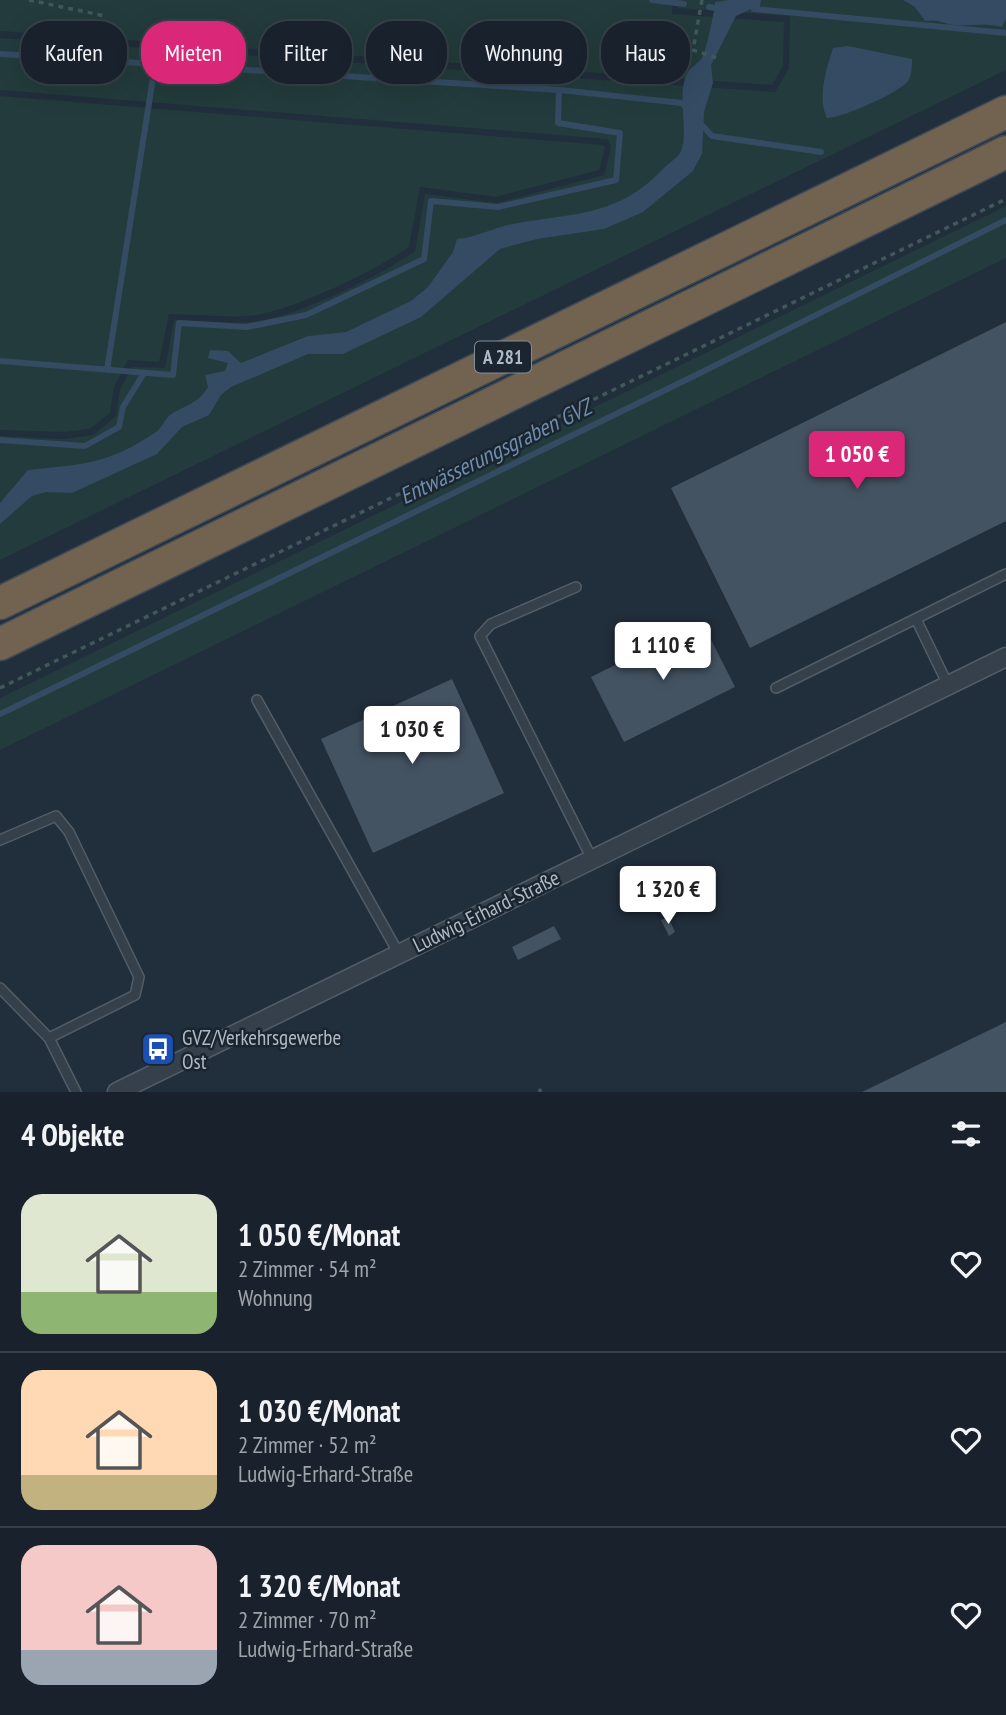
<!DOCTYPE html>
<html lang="de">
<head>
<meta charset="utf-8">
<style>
  :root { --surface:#19222c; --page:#222a34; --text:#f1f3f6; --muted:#9fa4a9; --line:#373f48; --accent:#db2777 }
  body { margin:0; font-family:"PT Sans Narrow",sans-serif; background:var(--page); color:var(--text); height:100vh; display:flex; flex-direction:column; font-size:26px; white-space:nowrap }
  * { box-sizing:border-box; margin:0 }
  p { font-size:23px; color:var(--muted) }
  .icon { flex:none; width:38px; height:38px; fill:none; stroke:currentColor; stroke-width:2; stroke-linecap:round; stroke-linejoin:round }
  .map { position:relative; height:1092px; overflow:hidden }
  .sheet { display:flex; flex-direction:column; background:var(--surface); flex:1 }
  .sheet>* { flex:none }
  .top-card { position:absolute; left:21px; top:21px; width:964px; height:63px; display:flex; gap:14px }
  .price { position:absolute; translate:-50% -60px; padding:0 16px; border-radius:7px; background:#fff; color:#222; font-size:23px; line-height:46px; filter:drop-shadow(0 2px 4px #0008) }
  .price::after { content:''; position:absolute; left:50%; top:42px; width:21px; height:16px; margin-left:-10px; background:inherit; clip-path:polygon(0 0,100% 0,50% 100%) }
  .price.selected { background:var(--accent); color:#fff }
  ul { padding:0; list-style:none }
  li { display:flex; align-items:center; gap:21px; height:175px; padding:0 21px }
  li+li { border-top:2px solid var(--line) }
  li span { display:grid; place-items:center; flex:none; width:196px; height:140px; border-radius:21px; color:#555 }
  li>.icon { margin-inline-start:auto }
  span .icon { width:84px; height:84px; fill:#fffc; stroke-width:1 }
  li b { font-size:30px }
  h2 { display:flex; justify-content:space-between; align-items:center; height:84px; padding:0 21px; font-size:30px }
  .tag { padding:0 24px; border-radius:28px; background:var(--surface); box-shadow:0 7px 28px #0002,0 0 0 2px var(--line); font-size:24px; line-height:63px }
  .tag.selected { background:var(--accent); color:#fff }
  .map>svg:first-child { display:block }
</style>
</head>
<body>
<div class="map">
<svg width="1006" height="1092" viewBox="0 0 1006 1092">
  <rect width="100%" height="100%" fill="#212e3b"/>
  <path fill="#233b3c" d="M0,0H672V14L784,22L783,66L772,85L0,31Z
    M679,0H1006V70L0,560V436L64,439L93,435L116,416L120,389L132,367L165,368L174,320C199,321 225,324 250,322C293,319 380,276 415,251L425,194L497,203L604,175L611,148L608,139L0,90V38L775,92L789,68L790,16L678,8Z
    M0,96L603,145L605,148L599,170L496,197L420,187L409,247C377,270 290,312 250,316C224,318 196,314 169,314L159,362L128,360L114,387L110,413L90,429L64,432L0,430Z
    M1006,206V258L0,750V698Z"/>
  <path fill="#344b63" d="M730,0H761L759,12L751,9L736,16L711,65L713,83L704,112L702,154L693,171L643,212L604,229L537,239L500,249L421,317L343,354H308L231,387L221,395L209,415L182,427L157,454L72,493L46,492L32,496L0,524V503L28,470C83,464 107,465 156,432C162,428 164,420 170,415C185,405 198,404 208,387L205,375L225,371L228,363L208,358L210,350L228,351L241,363L308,336L346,332L411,301L428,287L453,252L457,239C479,237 492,228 513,224C572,213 616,217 661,171C666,165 676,159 680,153C690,136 676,95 687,74C690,67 698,64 702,58C706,51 715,10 715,2Z
    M903,0H1006V19L1002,27C985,23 971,26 954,25C943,23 937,19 925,21L915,7Z
    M848,46L912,59C912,65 912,75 908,81C899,93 842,118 827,118C817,99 826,69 833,48Z"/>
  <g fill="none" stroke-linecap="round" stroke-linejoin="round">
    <path stroke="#344b63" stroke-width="6" d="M652,0L684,4
      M709,7L722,9
      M754,9L1006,33
      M0,54L559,90L682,103L687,109
      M699,122L712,136L821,152
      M0,361L173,375L179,323L247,327L306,315L424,259L431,201L498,207L616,180L620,133L558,123L559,90
      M107,370L155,65
      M0,440L85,446L119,427L123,407L144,373
      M0,714L694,376L1006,220"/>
  </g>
  <path fill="#445362" d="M1006,322V521L750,648L671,488Z
    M702,622L735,687L624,742L591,677Z
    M452,679L504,793L373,853L321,739Z
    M668,917L675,932L669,936L661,920Z
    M554,926L561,939L518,960L512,947Z
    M1006,1022V1092H862Z"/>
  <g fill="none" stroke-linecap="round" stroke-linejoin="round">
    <g stroke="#535d69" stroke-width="12">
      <path id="lane" d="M576,587L491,624L480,636L592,859
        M916,619L948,685
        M776,688L1006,574
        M257,700L399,954
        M0,840L56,816L69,832L139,977L135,995L49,1038
        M0,988L49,1038L76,1092"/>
    </g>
    <g stroke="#535d69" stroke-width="21">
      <path id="street" d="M117,1092L1006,657"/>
    </g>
    <g stroke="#404a56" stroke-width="35">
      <path id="highway" d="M0,603L1006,112
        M0,644L1006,152"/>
    </g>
    <path stroke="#41585a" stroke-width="3.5" stroke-dasharray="5 5" stroke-linecap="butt" d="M29,0L105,16
      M702,0L693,50L717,58
      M0,688L1006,199
      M539,1089L541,1092"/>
    <use href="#lane" stroke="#35404b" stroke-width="9"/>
    <use href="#street" stroke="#35404b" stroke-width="18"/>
    <use href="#highway" stroke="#726351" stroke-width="32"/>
  </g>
  <defs>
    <g id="bus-square" transform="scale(1.75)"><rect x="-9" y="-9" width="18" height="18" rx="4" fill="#1a4fb4" stroke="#1a2530"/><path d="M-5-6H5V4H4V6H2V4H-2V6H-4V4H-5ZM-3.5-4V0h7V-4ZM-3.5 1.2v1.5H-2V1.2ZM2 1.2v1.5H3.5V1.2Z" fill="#fff"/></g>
  </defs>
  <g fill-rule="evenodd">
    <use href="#bus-square" x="158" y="1049"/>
  </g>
  <g text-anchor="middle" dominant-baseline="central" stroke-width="5" stroke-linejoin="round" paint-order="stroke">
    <rect fill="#1a2530" stroke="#838d9a" stroke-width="2" x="475" y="341.5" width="56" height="31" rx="5"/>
    <g font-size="19" font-weight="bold" fill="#b0bac7">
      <text x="503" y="357">A 281</text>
    </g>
    <g font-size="21" fill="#b0bac7" stroke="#1a2530">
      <text transform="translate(486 911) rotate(-26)">Ludwig-Erhard-Straße</text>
    </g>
    <g font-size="21" fill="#b0bac7" stroke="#1a2530" text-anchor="start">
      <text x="182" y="1037">GVZ/Verkehrsgewerbe<tspan x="182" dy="24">Ost</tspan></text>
    </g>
    <g font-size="23" font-style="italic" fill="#6f8dac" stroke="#1a2530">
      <text transform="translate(495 451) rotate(-26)">Entwässerungsgraben GVZ</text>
    </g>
  </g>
</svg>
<b class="price selected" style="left:857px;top:491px">1 050 €</b>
<b class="price" style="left:663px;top:682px">1 110 €</b>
<b class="price" style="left:412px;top:766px">1 030 €</b>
<b class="price" style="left:668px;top:926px">1 320 €</b>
<div class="top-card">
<a class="tag">Kaufen</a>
<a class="tag selected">Mieten</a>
<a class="tag">Filter</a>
<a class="tag">Neu</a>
<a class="tag">Wohnung</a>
<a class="tag">Haus</a>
</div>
</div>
<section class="sheet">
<h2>4 Objekte<svg class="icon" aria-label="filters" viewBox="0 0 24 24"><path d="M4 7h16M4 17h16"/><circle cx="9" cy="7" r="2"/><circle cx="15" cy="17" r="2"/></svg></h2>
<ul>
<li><span style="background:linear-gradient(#dfe7d0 70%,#8fb573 0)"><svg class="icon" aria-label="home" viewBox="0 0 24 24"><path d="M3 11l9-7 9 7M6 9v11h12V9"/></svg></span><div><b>1 050 €/Monat</b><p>2 Zimmer · 54 m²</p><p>Wohnung</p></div><svg class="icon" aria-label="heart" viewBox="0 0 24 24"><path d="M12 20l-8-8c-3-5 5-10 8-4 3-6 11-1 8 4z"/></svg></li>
<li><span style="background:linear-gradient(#ffd9b3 75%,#c2b280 0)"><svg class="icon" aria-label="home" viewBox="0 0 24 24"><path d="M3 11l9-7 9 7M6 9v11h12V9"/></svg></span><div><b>1 030 €/Monat</b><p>2 Zimmer · 52 m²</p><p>Ludwig-Erhard-Straße</p></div><svg class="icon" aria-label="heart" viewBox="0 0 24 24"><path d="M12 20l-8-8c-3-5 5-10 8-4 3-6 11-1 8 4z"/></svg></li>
<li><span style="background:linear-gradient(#f6c9c9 75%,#9aa5b1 0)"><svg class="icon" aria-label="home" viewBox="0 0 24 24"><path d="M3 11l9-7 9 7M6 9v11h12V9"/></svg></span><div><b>1 320 €/Monat</b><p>2 Zimmer · 70 m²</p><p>Ludwig-Erhard-Straße</p></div><svg class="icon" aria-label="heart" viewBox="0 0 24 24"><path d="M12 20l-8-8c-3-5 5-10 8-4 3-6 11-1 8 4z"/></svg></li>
</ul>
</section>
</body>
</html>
